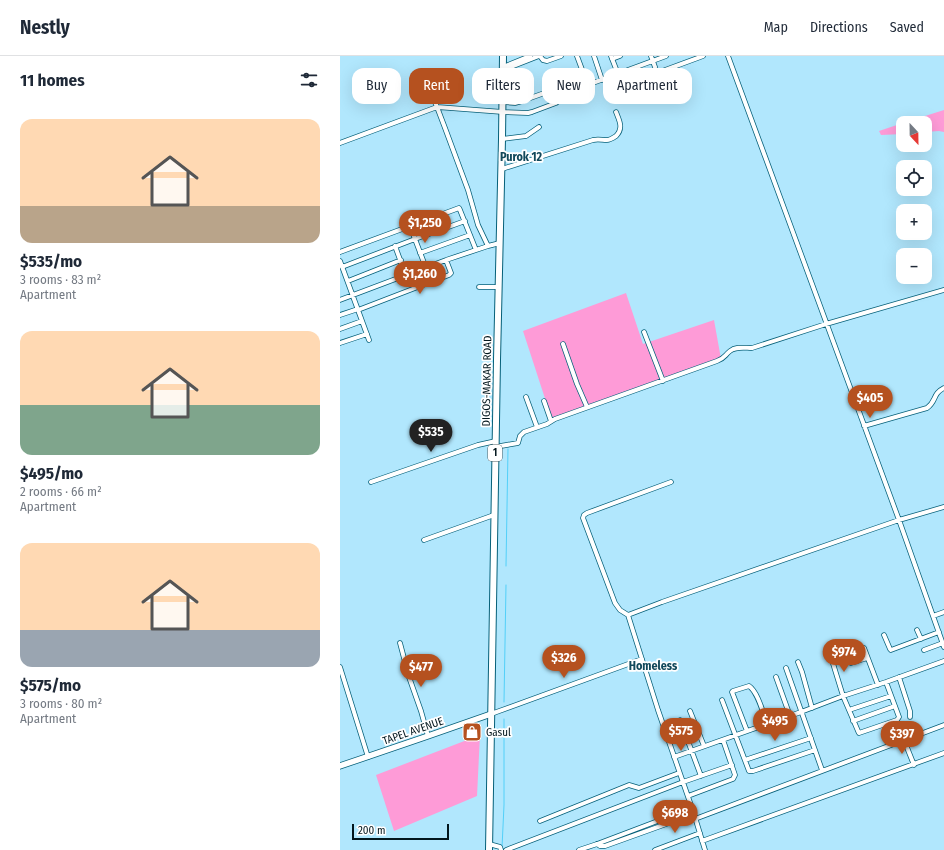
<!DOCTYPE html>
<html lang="en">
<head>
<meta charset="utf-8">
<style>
  :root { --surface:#fff; --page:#f6f6f7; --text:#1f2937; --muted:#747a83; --line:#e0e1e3; --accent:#b5511f }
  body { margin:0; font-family:"Fira Sans Condensed",sans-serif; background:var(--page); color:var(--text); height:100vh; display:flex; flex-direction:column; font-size:15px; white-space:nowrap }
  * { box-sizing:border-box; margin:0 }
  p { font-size:13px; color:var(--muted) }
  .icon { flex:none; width:22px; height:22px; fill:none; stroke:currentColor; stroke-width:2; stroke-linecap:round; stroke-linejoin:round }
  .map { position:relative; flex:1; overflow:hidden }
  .panel { display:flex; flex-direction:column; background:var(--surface); width:340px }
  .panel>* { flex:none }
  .guide { position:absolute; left:12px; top:12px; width:380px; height:36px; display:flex; gap:8px }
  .needle { width:26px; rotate:158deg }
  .fabs { position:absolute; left:556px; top:60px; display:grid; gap:8px }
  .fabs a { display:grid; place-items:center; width:36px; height:36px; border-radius:8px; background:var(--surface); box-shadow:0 4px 16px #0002; font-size:20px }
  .scale { position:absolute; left:12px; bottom:10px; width:97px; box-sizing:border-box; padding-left:4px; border:2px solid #02161d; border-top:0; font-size:11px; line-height:14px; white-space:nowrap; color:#02161d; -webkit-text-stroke:3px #fff; paint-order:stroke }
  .price { position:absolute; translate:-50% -34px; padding:0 9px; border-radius:14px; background:var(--accent); color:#fff; font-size:13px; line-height:26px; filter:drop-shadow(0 1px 2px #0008) }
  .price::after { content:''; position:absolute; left:50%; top:24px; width:12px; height:9px; margin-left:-6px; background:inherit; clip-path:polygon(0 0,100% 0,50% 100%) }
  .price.current { background:#222; color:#fff }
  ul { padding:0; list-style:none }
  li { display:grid; align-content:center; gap:8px; height:212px; padding:0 20px }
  li span { display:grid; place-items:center; height:124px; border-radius:12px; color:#555 }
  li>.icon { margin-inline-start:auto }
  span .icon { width:72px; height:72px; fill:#fffc; stroke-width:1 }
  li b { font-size:17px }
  h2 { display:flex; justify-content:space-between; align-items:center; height:48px; padding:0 20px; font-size:17px }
  .tag { padding:0 14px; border-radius:12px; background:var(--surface); box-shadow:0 4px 16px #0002; font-size:14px; line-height:36px }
  .tag.current { background:var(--accent); color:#fff }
  header { display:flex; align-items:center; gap:24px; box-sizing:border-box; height:56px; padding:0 20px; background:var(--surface); border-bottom:1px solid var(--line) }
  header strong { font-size:19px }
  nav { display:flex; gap:22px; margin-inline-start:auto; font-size:14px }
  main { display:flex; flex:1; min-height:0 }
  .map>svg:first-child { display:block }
</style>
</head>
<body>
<header>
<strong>Nestly</strong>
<nav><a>Map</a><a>Directions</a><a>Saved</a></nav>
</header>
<main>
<section class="panel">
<h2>11 homes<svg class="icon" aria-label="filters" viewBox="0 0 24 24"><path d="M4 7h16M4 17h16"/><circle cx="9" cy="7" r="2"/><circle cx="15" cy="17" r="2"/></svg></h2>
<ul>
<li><span style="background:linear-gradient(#ffd9b3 70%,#b9a48a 0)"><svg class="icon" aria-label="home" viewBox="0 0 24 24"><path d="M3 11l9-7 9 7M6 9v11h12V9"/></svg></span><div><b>$535/mo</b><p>3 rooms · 83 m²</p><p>Apartment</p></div></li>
<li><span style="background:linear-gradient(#ffd9b3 60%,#7fa58c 0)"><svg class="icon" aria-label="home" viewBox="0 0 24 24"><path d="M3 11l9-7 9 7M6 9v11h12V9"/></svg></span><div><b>$495/mo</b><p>2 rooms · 66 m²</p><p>Apartment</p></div></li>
<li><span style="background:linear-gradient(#ffd9b3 70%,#9aa5b1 0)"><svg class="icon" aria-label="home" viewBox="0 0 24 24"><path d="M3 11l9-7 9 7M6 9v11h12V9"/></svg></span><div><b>$575/mo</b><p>3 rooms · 80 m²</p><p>Apartment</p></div></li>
</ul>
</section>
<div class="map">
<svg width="604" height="794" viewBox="0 0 604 794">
  <rect width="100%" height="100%" fill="#b1e7fd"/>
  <path fill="#fe9bd7" d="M604,54V76L599,75L585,76V67H563Z
    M563,67V78L541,79L539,75Z
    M286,237L303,288L374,264L381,303L212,364L183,275Z
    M140,679L137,740L54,775L36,719Z"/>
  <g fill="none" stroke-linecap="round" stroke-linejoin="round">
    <path stroke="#53d0f9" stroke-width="1" d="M166,510L168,393
      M164,646L166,529
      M162,792L164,749V663"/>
    <g stroke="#066079" stroke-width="5.5">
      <path id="street" d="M200,0L203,4L207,5L221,0
        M237,0L247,27L250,28L326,0
        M254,0L262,24
        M271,0L278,18
        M311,0L315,11
        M388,0L559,464L604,591
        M272,3L280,0
        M163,11L190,0
        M163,14L199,0
        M317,17L363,0
        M83,19L97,51L105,72L128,134L138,169L148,190
        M163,46L175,47L182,45L221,31
        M162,83L186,80L199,71
        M0,87L97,51L163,56L188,57L192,56L216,47L220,44L222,37L218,21
        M162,113L253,84C258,83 262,84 267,84C270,84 273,82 276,80C284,72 279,64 276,56
        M70,170L86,212
        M55,190L66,220
        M0,196L119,152L120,154L136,194
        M80,197L130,179
        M0,205L29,284
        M2,211L75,183L125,165
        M8,225L61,204
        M139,231H159
        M0,244L106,204L148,190L160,187
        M18,254L109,219L111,217L106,204
        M0,259L18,253
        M0,273L22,265
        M304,276L323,325
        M0,287L27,278
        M223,288L237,328L247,351
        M186,341L197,371
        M204,345L211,365
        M524,370L587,352C597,345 592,338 604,332
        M155,391L178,387L180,380L184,376L207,368L215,363L377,305C385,302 384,300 390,295C396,290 405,292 412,292L486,268L604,234
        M31,426L138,389L156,385
        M331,426L247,457L244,459L243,462L275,547L280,554L288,559L318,654L354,758L365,794
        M84,484L154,459
        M288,559L322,546L559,464L604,451
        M593,560L604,556
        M577,574L581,583
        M544,579L550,593L551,594L599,576
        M60,587L69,621L81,655L88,680
        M524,592L538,629
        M505,594C500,596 493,596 491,601L503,640L518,675L519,677L557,664L559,661L546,626
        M584,594L603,587
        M458,606L462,616L472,652
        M511,607L527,602
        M0,611L28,701
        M446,612L482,714
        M436,621L450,660
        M559,621L570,655V661
        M382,644L409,715H413L475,694
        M509,654L551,640
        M350,655L364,690
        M151,658L302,603
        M340,664L361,720
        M513,665L555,650
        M559,674L563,684
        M407,675L392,636L393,635L409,630C418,636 423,657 427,668
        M564,684L574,709
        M334,701L461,656L503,640L546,626L604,605
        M405,704L471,682
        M348,740L393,723L395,719L394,716L383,684
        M355,763L604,669
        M200,765L289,729L299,732L339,717
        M362,785L604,697
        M149,788L160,791L161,794
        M257,788L260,790H265L354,758
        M166,794L343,726L392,709
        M239,794L257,788L352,752
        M315,794L360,777"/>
    </g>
    <g stroke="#066079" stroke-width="7">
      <path id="secondary" d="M0,710L88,680L151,658"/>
    </g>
    <g stroke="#066079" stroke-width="8">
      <path id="primary" d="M149,794L157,304L162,83L163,0"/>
    </g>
    <use href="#street" stroke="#fff" stroke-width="4"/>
    <use href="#secondary" stroke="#fff" stroke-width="5.5"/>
    <use href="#primary" stroke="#fff" stroke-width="6"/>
  </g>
  <defs>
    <g id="shop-square" transform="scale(1)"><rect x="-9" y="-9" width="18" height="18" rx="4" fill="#b5511f" stroke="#fff"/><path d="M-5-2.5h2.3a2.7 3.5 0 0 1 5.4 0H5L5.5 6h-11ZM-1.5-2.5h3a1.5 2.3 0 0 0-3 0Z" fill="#fff"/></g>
  </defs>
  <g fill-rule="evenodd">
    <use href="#shop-square" x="132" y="676"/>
  </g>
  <g text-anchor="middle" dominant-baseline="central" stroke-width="3.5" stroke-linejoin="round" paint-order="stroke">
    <rect fill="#fff" stroke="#4e5c61" stroke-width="1" x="148" y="389" width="14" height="16" rx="3"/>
    <g font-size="10" font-weight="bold" fill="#02161d">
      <text x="155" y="397">1</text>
    </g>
    <g font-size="11" fill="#02161d" stroke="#fff">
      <text transform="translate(147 325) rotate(-89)">DIGOS-MAKAR ROAD</text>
      <text transform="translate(73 675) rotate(-19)">TAPEL AVENUE</text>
    </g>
    <g font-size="11" fill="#02161d" stroke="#fff" text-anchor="start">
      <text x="146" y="676">Gasul</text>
    </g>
    <g font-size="12" font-weight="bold" fill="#12495b" stroke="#fff">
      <text x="181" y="101">Purok 12</text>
      <text x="313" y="610">Homeless</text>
    </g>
  </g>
</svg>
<div class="fabs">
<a><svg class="needle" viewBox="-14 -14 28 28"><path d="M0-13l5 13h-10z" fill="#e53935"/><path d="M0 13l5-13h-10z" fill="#747a83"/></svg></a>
<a><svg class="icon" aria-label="locate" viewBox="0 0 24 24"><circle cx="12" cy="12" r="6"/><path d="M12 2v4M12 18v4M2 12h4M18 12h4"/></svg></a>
<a>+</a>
<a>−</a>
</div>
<div class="scale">200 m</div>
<b class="price" style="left:85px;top:188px">$1,250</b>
<b class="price" style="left:80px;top:239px">$1,260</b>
<b class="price" style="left:530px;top:363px">$405</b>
<b class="price current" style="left:91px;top:397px">$535</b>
<b class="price" style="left:504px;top:617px">$974</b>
<b class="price" style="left:224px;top:623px">$326</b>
<b class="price" style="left:81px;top:632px">$477</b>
<b class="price" style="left:435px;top:686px">$495</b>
<b class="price" style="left:341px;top:696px">$575</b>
<b class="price" style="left:562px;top:699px">$397</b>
<b class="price" style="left:335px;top:778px">$698</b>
<div class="guide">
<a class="tag">Buy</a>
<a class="tag current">Rent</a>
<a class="tag">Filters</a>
<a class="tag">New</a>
<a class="tag">Apartment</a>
</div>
</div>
</main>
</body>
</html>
